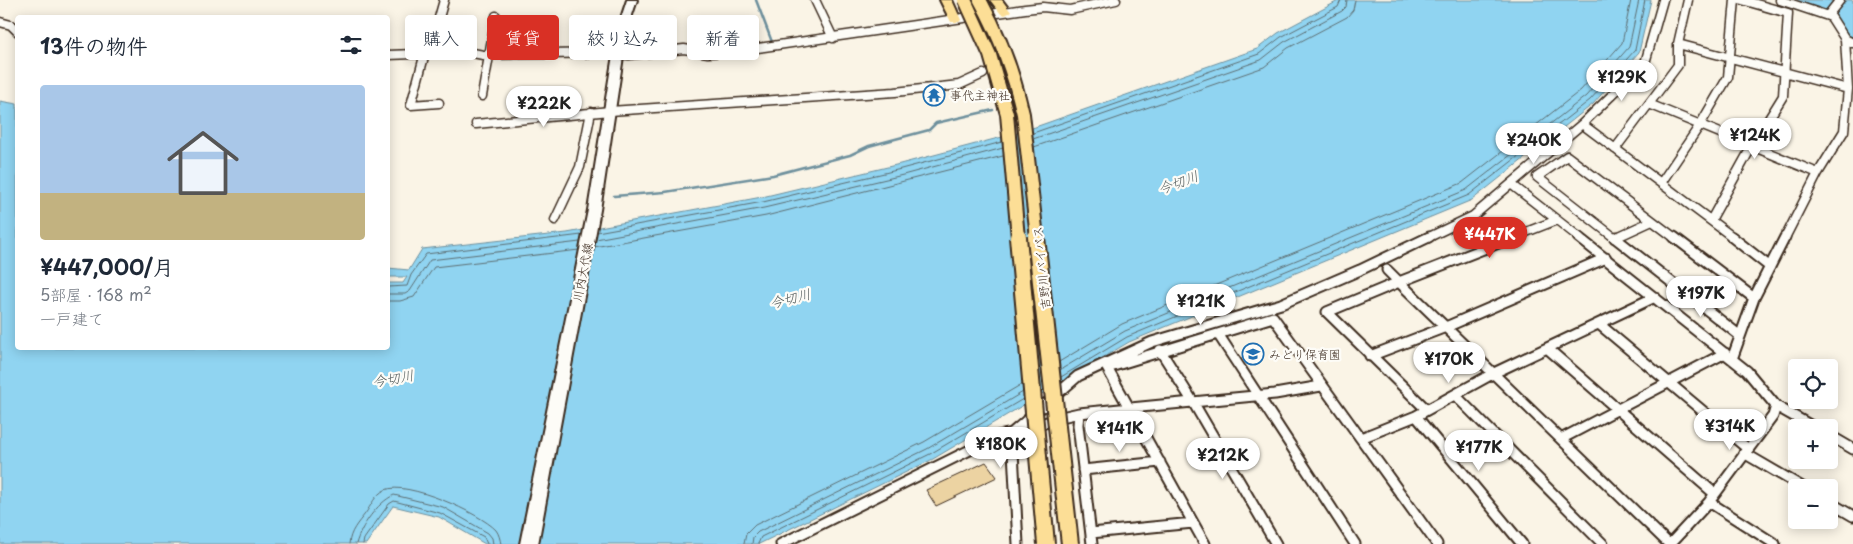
<!DOCTYPE html>
<html lang="ja">
<head>
<meta charset="utf-8">
<style>
  :root { --surface:#fff; --page:#f6f6f7; --text:#1f2937; --muted:#747a83; --accent:#d93025 }
  body { margin:0; font-family:"Playpen Sans","Klee One",sans-serif; background:var(--page); color:var(--text); height:100vh; display:flex; flex-direction:column; font-size:19px; white-space:nowrap }
  * { box-sizing:border-box; margin:0 }
  p { font-size:16px; color:var(--muted) }
  .icon { flex:none; width:28px; height:28px; fill:none; stroke:currentColor; stroke-width:2; stroke-linecap:round; stroke-linejoin:round }
  .map { position:relative; flex:1; overflow:hidden }
  .drawer { position:absolute; left:15px; top:15px; width:375px; height:335px; display:flex; flex-direction:column; background:var(--surface); border-radius:5px; box-shadow:0 2px 12px #0003 }
  .drawer>* { flex:none }
  .banner { position:absolute; left:405px; top:15px; width:475px; height:45px; display:flex; gap:10px }
  .fabs { position:absolute; left:1788px; top:359px; display:grid; gap:10px }
  .fabs a { display:grid; place-items:center; width:50px; height:50px; border-radius:5px; background:var(--surface); box-shadow:0 2px 12px #0003; font-size:25px }
  .price { position:absolute; translate:-50% -42px; padding:0 11px; border-radius:18px; background:#fff; color:#222; font-size:16px; line-height:32px; filter:drop-shadow(0 1px 2px #0008) }
  .price::after { content:''; position:absolute; left:50%; top:30px; width:15px; height:11px; margin-left:-8px; background:inherit; clip-path:polygon(0 0,100% 0,50% 100%) }
  .price.current { background:var(--accent); color:#fff }
  ul { padding:0; list-style:none }
  li { display:grid; align-content:center; gap:10px; height:265px; padding:0 25px }
  li span { display:grid; place-items:center; height:155px; border-radius:5px; color:#555 }
  li>.icon { margin-inline-start:auto }
  span .icon { width:90px; height:90px; fill:#fffc; stroke-width:1 }
  li b { font-size:21px }
  h2 { display:flex; justify-content:space-between; align-items:center; height:60px; padding:0 25px; font-size:21px }
  .pill { padding:0 18px; border-radius:5px; background:var(--surface); box-shadow:0 2px 12px #0003; font-size:18px; line-height:45px }
  .pill.current { background:var(--accent); color:#fff }
  .map>svg:first-child { display:block }
</style>
</head>
<body>
<div class="map">
<svg width="1853" height="544" viewBox="0 0 1853 544">
  <rect width="100%" height="100%" fill="#faf4e6"/>
  <filter id="ink" filterUnits="userSpaceOnUse"><feTurbulence type="fractalNoise" baseFrequency=".02" numOctaves="2"/><feDisplacementMap in="SourceGraphic" scale="10" xChannelSelector="R" yChannelSelector="G"/><feConvolveMatrix kernelMatrix="1 2 1 2 8 2 1 2 1" color-interpolation-filters="sRGB"/></filter>
  <g filter="url(#ink)">
    <path fill="#90d4f1" stroke="#6e909d" d="M1340,0H1651L1639,52L1593,104L1472,200L1129,342L933,459L759,544H485L439,517L393,506L366,544H0V101L17,104L18,348H388V283H403L407,277H388V268L409,270L422,249L567,233L762,197L900,164L1021,132L1257,49L1278,33Z
      M1793,0H1828L1841,4L1847,0H1853V40L1845,36L1837,17Z"/>
    <g fill="none" stroke-linecap="round" stroke-linejoin="round">
      <path stroke="#5d6e72" stroke-width="1" d="M1033,133L1259,54L1281,37L1338,7L1341,0
        M1033,139L1261,60L1284,42L1342,11L1346,7L1347,0
        M1034,147L1264,67L1288,48L1347,17L1353,10L1355,0
        M597,232L763,202L901,169L1002,142
        M596,239L764,208L903,175L1003,148
        M594,247L766,216L1003,156
        M388,287L407,286L411,275L426,254L582,235
        M388,294H405L410,291L430,260L580,242
        M388,301H400L414,297L434,267L579,250
        M1059,362L1122,324L1462,183L1581,90L1622,43L1631,0
        M1060,370L1125,331L1466,190L1586,96L1629,47L1639,0
        M1061,377L1127,337L1469,195L1590,100L1635,50L1645,0
        M349,544C350,531 358,523 365,514C371,506 375,494 385,490C406,480 480,513 496,530C499,534 500,539 501,544
        M356,544C361,526 377,503 394,495L443,507L488,533L492,538L493,544
        M363,544L364,539L389,504L394,501L440,513L484,537L487,544
        M744,544L746,534L755,525L924,442L1022,384
        M752,544L753,537L758,532L927,449L1023,392
        M758,544L761,537L930,454L1023,399"/>
      <path stroke="#6e909d" stroke-width="2.5" d="M756,0L772,42
        M614,196L665,192L773,175L850,155L869,146L929,130L936,123L993,110"/>
    </g>
    <path fill="#ecd3a2" stroke="#3b2a1e" d="M986,462L997,477L936,506L926,490Z"/>
    <g fill="none" stroke-linecap="round" stroke-linejoin="round">
      <g stroke="#3b2a1e" stroke-width="11">
        <path id="minor-far1" d="M815,0L833,38
          M1663,0L1645,63L1582,124L1734,238
          M1780,0L1831,17L1845,39L1853,43
          M1828,15L1840,0
          M0,22L11,25L18,32
          M1678,44L1848,89
          M425,53L411,105L439,103
          M429,53L444,0
          M388,55L468,52L483,55L607,53L629,55L684,49L708,53L730,52L1025,9L1043,7L1070,10L1116,0
          M482,96L496,16
          M1649,104L1818,173
          M476,124L610,111L895,92L959,85L983,74
          M1615,149L1678,65V44L1688,0
          M1661,183L1700,125L1728,77L1735,0
          M555,220L580,167L591,112
          M1557,220L1511,184L1582,124
          M1711,220L1752,146L1783,96L1788,13L1742,0
          M1427,238L1473,216L1511,184
          M1511,238L1557,220L1580,238
          M1615,238L1652,221
          M1615,238L1537,177L1567,156L1675,238
          M1785,238L1818,173L1844,131L1848,89L1845,39"/>
      </g>
      <g stroke="#3b2a1e" stroke-width="13">
        <path id="minor" d="M1514,237L1399,282L1669,544
          M1578,237L1747,371L1776,406L1773,416L1709,502L1670,544
          M1614,237L1739,335
          M1674,237L1754,298
          M1732,237L1770,267
          M1615,238L1617,237
          M1387,270L1399,282L1327,312L1427,410
          M1599,324L1748,449
          M1218,334L1355,544
          M1547,348L1715,494
          M1160,350L1193,402L1276,544
          M1370,356L1446,327L1606,258
          M1732,359L1754,298L1785,237
          M1455,395L1603,544
          M1776,406L1815,428
          M1079,413L1078,425L1092,544
          M1416,416L1522,544
          M1829,435L1853,449
          M1361,438L1416,416L1494,373L1655,297
          M1561,439L1725,353
          M1744,453L1804,488
          M1083,470L1160,462
          M1709,502L1775,544
          M1829,502L1853,516
          M1091,533L1193,523
          M781,544L998,436L1012,433L1078,376L1152,342L1281,304L1360,270L1429,237
          M1018,544L1012,433L1022,432L1057,418L1079,413L1275,394L1321,386
          M1205,544L1107,368L1273,317L1437,544"/>
      </g>
      <g stroke="#3b2a1e" stroke-width="4">
        <path id="secondary" d="M627,0H637L627,30L600,210L538,544H520L588,210L617,30Z"/>
      </g>
      <g stroke="#3b2a1e" stroke-width="4">
        <path id="trunk" d="M940,0H952L961,20L959,22H951Z
          M990,0H1002L1011,12L1005,15L1001,14Z"/>
      </g>
      <use href="#minor-far1" stroke="#fdfcf7" stroke-width="8"/>
      <use href="#minor" stroke="#fdfcf7" stroke-width="9"/>
      <use href="#secondary" fill="#fdfcf7" fill-rule="evenodd"/>
      <use href="#trunk" fill="#fcde96" fill-rule="evenodd"/>
      <g stroke="#3b2a1e" stroke-width="16" stroke-linecap="butt">
        <path id="trunk-bridge-far1" d="M965,0L990,55L1007,114L1018,238
          M980,0C1000,36 1014,74 1023,114L1037,238"/>
      </g>
      <g stroke="#3b2a1e" stroke-width="20" stroke-linecap="butt">
        <path id="trunk-bridge" d="M1018,237L1046,544
          M1036,237L1070,544"/>
      </g>
      <use href="#trunk-bridge-far1" stroke="#fcde96" stroke-width="12"/>
      <use href="#trunk-bridge" stroke="#fcde96" stroke-width="16"/>
    </g>
  </g>
  <defs>
    <g id="temple-ring" transform="scale(1.125)"><circle r="9.5" fill="#fdfcf7" stroke="#1f6fb2" stroke-width="1.5"/><path d="M0-6L5-2H3V0L6.5 2.5H4V6H1.5V3h-3V6H-4V2.5H-6.5L-3 0V-2H-5Z" fill="#1f6fb2"/></g>
    <g id="school-ring" transform="scale(1.125)"><circle r="9.5" fill="#fdfcf7" stroke="#1f6fb2" stroke-width="1.5"/><path d="M0-5L7-2L0 1L-7-2ZM-4 1L0 2.5L4 1V4Q0 6-4 4Z" fill="#1f6fb2"/></g>
  </defs>
  <g fill-rule="evenodd">
    <use href="#temple-ring" x="934" y="95"/>
    <use href="#school-ring" x="1253" y="354"/>
  </g>
  <g text-anchor="middle" dominant-baseline="central" stroke-width="4.5" stroke-linejoin="round" paint-order="stroke">
    <g font-size="12" fill="#3b2a1e" stroke="#fdfcf7" text-anchor="start">
      <text x="950" y="95">事代主神社</text>
      <text x="1269" y="354">みどり保育園</text>
    </g>
    <g font-size="12" fill="#3b2a1e" stroke="#fdfcf7">
      <text transform="translate(1041 268) rotate(-96)">吉野川バイパス</text>
      <text transform="translate(582 272) rotate(-79)">川内大代線</text>
    </g>
    <g font-size="14" font-style="italic" fill="#545d5d" stroke="#fdfcf7">
      <text transform="translate(1178 182) rotate(-20)">今切川</text>
      <text transform="translate(790 298) rotate(-14)">今切川</text>
      <text transform="translate(393 378) rotate(-10)">今切川</text>
    </g>
  </g>
</svg>
<div class="fabs">
<a><svg class="icon" aria-label="locate" viewBox="0 0 24 24"><circle cx="12" cy="12" r="6"/><path d="M12 2v4M12 18v4M2 12h4M18 12h4"/></svg></a>
<a>+</a>
<a>−</a>
</div>
<b class="price" style="left:1622px;top:102px">¥129K</b>
<b class="price" style="left:544px;top:128px">¥222K</b>
<b class="price" style="left:1755px;top:160px">¥124K</b>
<b class="price" style="left:1534px;top:165px">¥240K</b>
<b class="price current" style="left:1490px;top:259px">¥447K</b>
<b class="price" style="left:1701px;top:318px">¥197K</b>
<b class="price" style="left:1201px;top:326px">¥121K</b>
<b class="price" style="left:1449px;top:384px">¥170K</b>
<b class="price" style="left:1730px;top:451px">¥314K</b>
<b class="price" style="left:1120px;top:453px">¥141K</b>
<b class="price" style="left:1001px;top:469px">¥180K</b>
<b class="price" style="left:1479px;top:472px">¥177K</b>
<b class="price" style="left:1223px;top:480px">¥212K</b>
<div class="banner">
<a class="pill">購入</a>
<a class="pill current">賃貸</a>
<a class="pill">絞り込み</a>
<a class="pill">新着</a>
</div>
<section class="drawer">
<h2>13件の物件<svg class="icon" aria-label="filters" viewBox="0 0 24 24"><path d="M4 7h16M4 17h16"/><circle cx="9" cy="7" r="2"/><circle cx="15" cy="17" r="2"/></svg></h2>
<ul>
<li><span style="background:linear-gradient(#a9c7e8 70%,#c2b280 0)"><svg class="icon" aria-label="home" viewBox="0 0 24 24"><path d="M3 11l9-7 9 7M6 9v11h12V9"/></svg></span><div><b>¥447,000/月</b><p>5部屋 · 168 m²</p><p>一戸建て</p></div></li>
</ul>
</section>
</div>
</body>
</html>
